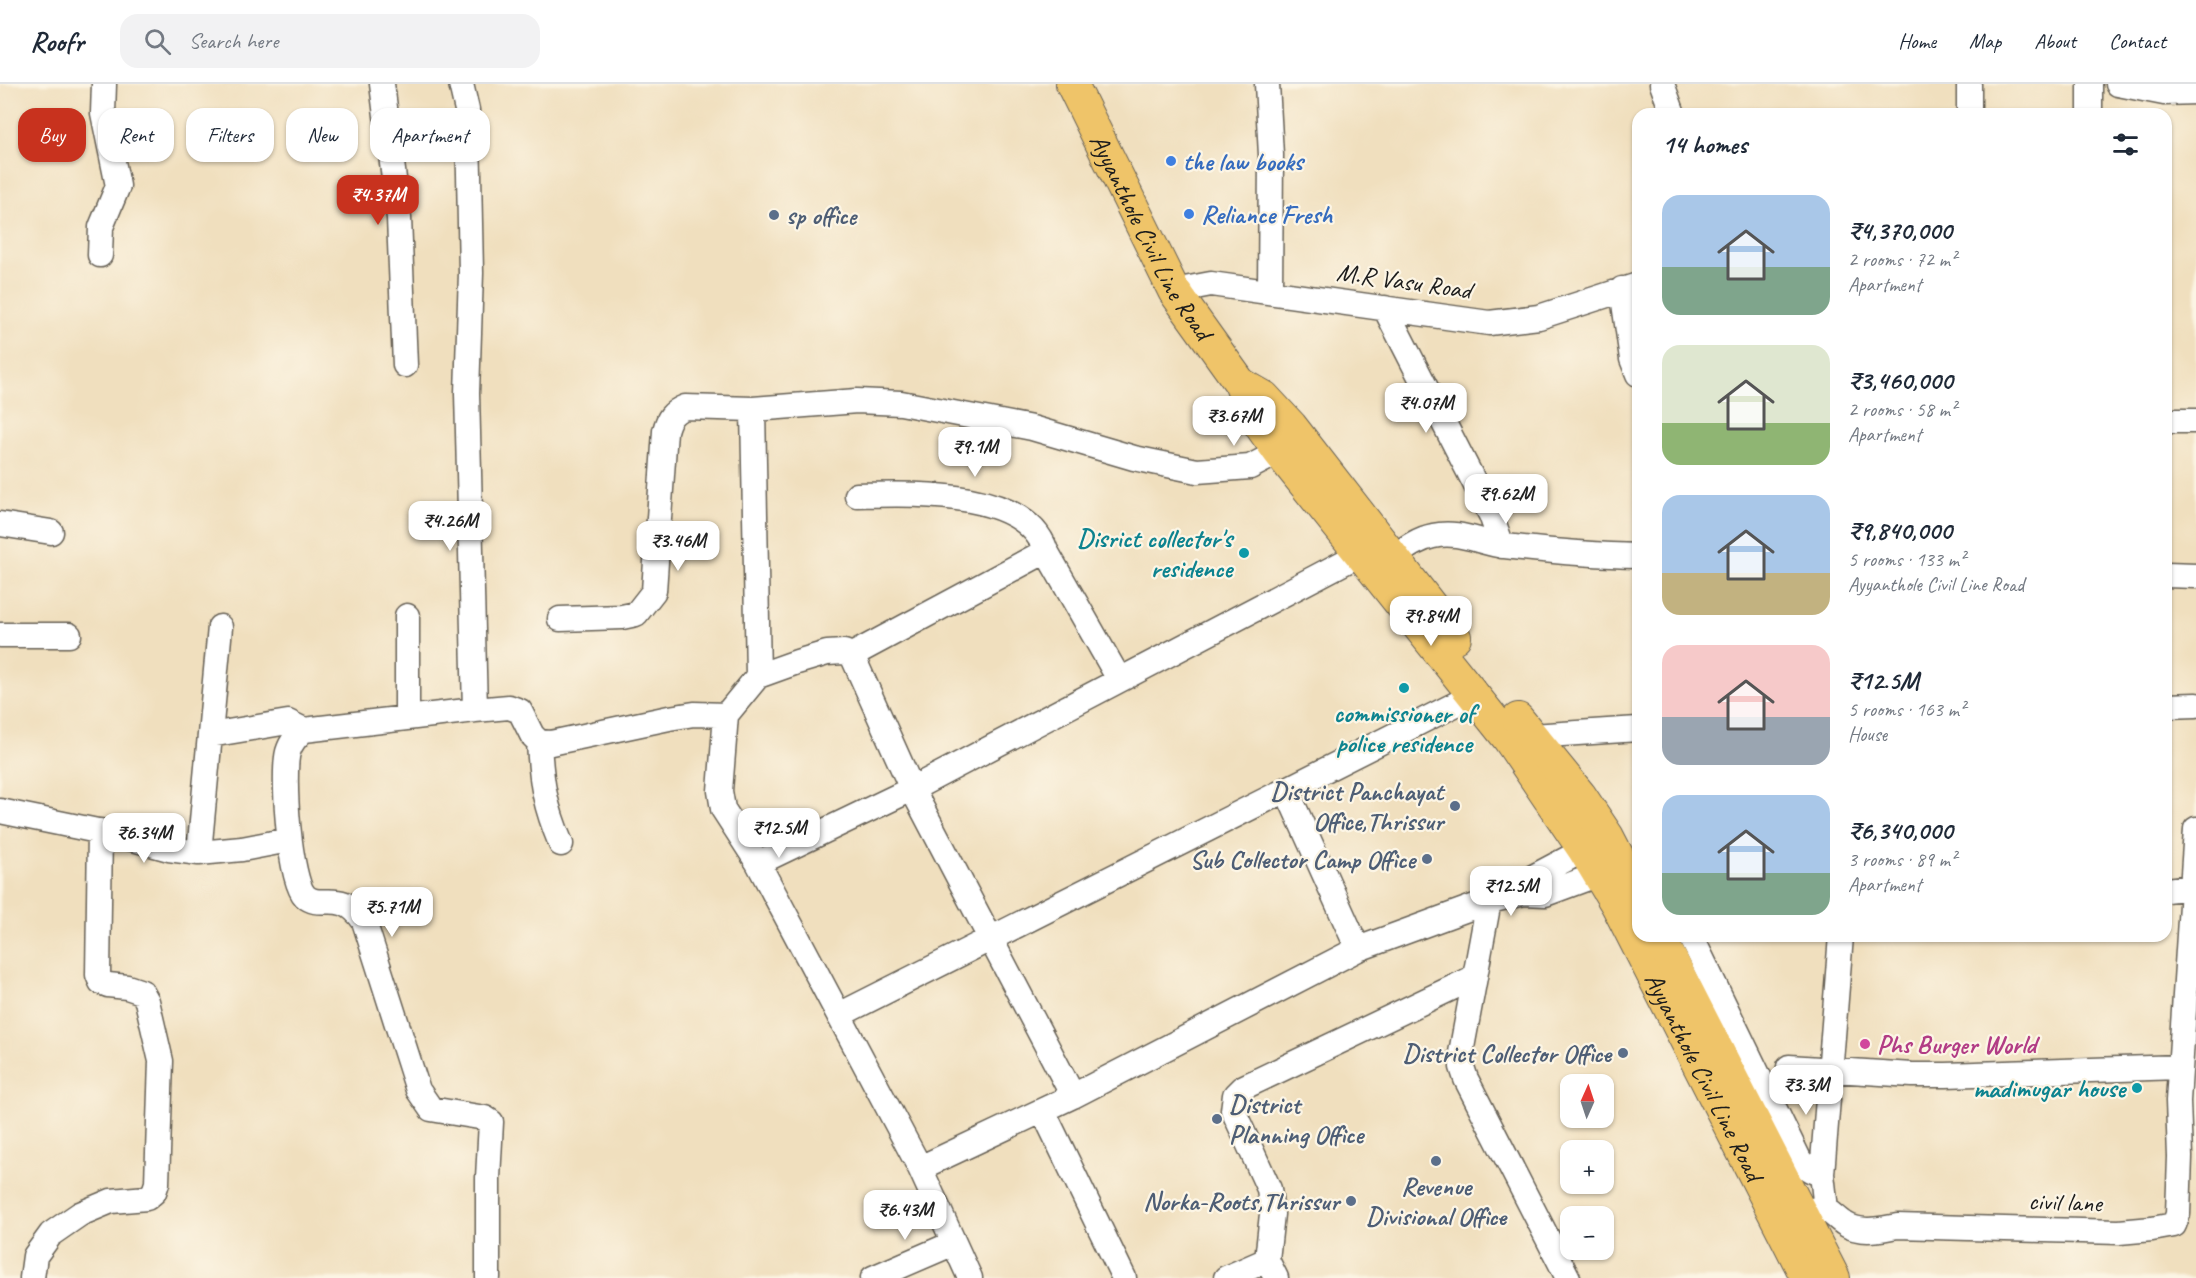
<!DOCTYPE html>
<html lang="en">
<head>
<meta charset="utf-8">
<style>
  :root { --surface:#fff; --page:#f2f2f3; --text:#1f2937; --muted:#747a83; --line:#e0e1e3; --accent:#c8321e }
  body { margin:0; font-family:Caveat,sans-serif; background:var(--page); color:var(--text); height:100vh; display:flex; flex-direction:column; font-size:22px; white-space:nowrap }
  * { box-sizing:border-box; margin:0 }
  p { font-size:20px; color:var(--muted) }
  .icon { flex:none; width:33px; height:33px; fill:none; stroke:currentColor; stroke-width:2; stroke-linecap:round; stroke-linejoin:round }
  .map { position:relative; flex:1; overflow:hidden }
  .panel { position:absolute; left:1632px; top:24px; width:540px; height:834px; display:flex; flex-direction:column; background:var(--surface); border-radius:18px; box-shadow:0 2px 4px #0004 }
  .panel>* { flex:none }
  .hud { position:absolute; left:18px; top:24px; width:570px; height:54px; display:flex; gap:12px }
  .needle { width:39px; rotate:3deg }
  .fabs { position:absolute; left:1560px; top:990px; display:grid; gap:12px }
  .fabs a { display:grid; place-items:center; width:54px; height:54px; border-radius:12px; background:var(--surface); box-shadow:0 2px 4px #0004; font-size:30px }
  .price { position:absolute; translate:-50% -51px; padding:0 14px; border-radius:12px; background:#fff; color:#222; font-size:20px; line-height:39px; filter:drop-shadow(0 2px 3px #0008) }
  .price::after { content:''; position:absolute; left:50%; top:36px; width:18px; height:14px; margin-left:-9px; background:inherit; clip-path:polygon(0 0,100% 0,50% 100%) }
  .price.current { background:var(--accent); color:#fff }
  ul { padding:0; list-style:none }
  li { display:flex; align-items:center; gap:18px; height:150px; padding:0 30px }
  li span { display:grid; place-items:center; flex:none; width:168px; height:120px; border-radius:18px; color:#555 }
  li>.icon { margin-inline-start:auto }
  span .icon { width:72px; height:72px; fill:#fffc; stroke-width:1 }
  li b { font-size:26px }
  h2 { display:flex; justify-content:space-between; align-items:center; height:72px; padding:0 30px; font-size:26px }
  .tag { padding:0 21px; border-radius:18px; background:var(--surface); box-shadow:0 2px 4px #0004; font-size:21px; line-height:54px }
  .tag.current { background:var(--accent); color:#fff }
  header { display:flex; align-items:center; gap:36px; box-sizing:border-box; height:84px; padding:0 30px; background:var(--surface); border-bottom:2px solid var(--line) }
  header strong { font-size:28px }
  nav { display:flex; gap:33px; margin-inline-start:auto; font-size:21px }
  .search { width:420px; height:54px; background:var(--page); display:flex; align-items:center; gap:15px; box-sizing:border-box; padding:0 21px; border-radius:18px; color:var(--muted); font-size:22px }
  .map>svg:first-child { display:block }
</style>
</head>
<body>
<header>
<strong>Roofr</strong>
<div class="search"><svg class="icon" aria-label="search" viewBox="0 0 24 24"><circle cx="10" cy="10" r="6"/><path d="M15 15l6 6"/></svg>Search here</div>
<nav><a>Home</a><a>Map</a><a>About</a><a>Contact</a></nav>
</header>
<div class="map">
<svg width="2196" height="1194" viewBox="0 0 2196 1194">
  <rect width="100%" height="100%" fill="#fcf5e5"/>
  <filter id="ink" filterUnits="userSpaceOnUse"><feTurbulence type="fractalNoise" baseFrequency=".0167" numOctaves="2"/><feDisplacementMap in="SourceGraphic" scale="12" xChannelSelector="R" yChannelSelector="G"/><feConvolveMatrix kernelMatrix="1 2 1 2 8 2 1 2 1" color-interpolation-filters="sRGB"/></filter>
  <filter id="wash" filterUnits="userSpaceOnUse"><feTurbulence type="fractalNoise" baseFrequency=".008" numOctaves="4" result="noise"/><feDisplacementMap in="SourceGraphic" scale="24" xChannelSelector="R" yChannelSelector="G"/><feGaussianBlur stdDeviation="1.35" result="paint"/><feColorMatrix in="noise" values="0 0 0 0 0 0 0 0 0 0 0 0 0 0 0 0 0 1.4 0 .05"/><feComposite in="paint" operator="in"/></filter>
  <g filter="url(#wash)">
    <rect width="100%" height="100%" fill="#f0dfbe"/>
  </g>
  <g filter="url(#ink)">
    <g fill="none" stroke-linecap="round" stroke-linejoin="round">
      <g stroke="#666055" stroke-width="27">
        <path id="minor" d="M382,0L399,134L405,281
          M461,0L467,26L469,90L471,189L467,309L475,626L509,623L520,627L532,651L539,658L551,659L669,634L694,630L726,631
          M1267,0L1271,71L1270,207
          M1662,0L1673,30
          M2118,0L2164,9L2196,8
          M1969,30V0
          M2090,30V0
          M100,171L101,143L118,102L103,29L104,0
          M1622,205L1632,275L1638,290
          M1174,207L1211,200L1489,239L1539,233L1638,201
          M1385,224L1491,431L1502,462
          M753,325L758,592
          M2166,337H2196
          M857,411C911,410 1025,404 1046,467L1119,595
          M0,440L51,448
          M1373,461L1360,470L912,705L852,571L844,568L827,569L797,578L758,592L726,631L720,707L723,725L758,779L920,1084L1073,1012L1358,865L1489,817L1524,809L1545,810L1599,790L1612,782
          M1393,473C1406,464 1418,455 1433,452C1459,446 1480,459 1505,462C1549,467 1594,471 1638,472
          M2166,491L2196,492
          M560,535L622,533L636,530L654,507L665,347C668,335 672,328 685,323L753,325L857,317L901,319L1032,344L1134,374L1197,387L1250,383L1279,368
          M0,551H69
          M852,571L1046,467
          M2166,622L2196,621
          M475,626L304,646C296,653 291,658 288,668C282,690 289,796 305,812C321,827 340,803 364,837L418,1006L431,1025L485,1034L491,1038L488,1094V1194
          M407,634V532
          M210,651L288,638L304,646
          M1532,652L1638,645
          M539,658C541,699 545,722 561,760
          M1286,705L1358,865
          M0,727L122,752L169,765L199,769L242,765L289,756
          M199,769L220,543
          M758,779L912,705L1073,1012
          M2166,806L2192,803
          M1524,809L1533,793L1597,759
          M1489,817L1461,969L1462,983L1466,995L1568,1194
          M1691,852L1799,1075C1806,1084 1811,1088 1822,1090
          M839,931L1474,611
          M1789,983L1912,991H1946L2179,983
          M1043,1027L1124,1194
          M920,1084L970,1194
          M1826,1125L1822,1090L1841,852
          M1803,1131L1816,1125H1826C1833,1130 1839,1136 1845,1140C1861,1150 1880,1145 1897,1142L2119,1148L2152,1145L2174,1141L2178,1130L2180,1073L2178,1017L2196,745
          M32,1194L35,1172L51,1150L80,1130L111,1117L147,1114L154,1108L157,1099L161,977L147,917L142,908L127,903L108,901L101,898L98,891L100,747
          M873,1194L954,1159
          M1226,1194L1267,1176
          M1276,1194L1267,1176L1272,1130L1269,1105L1233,1026L1235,1011L1242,1004L1475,893"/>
      </g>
      <g stroke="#666055" stroke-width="34">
        <g id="major">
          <path id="s1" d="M1072,0L1174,207L1240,299L1252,330L1279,368L1508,654L1584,766L1617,821L1807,1194"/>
          <path d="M1243,301L1264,313L1291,342L1455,553"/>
          <path d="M1518,635L1580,711L1608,753L1638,811"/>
          <path d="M1659,852L1834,1194"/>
        </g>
      </g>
      <use href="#minor" stroke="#fff" stroke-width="24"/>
      <use href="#major" stroke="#efc469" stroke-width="32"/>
    </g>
  </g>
  <g fill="#3f7fe0" stroke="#fcf5e5" stroke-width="2">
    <circle cx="1171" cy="77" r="6"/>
    <circle cx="1189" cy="130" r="6"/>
  </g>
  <g fill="#5c6f8a" stroke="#fcf5e5" stroke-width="2">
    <circle cx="774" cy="131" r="6"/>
    <circle cx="1455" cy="722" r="6"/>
    <circle cx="1427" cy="775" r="6"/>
    <circle cx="1623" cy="969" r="6"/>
    <circle cx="1217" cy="1035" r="6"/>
    <circle cx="1436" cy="1077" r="6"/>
    <circle cx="1351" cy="1117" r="6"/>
  </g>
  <g fill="#0f9aa8" stroke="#fcf5e5" stroke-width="2">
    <circle cx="1244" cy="469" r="6"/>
    <circle cx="1404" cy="604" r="6"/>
    <circle cx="2137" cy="1004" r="6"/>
  </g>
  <circle fill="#d1479c" stroke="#fcf5e5" stroke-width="2" cx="1865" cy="960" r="6"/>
  <g text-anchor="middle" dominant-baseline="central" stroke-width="4.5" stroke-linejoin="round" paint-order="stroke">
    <g font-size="26" font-weight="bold" fill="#366cbe" stroke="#fcf5e5" text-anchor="start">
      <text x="1183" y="77">the law books</text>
      <text x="1201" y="130">Reliance Fresh</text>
    </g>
    <g font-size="26" font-weight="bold" fill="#4e5e75" stroke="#fcf5e5" text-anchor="end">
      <text x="786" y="131" text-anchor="start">sp office</text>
      <text x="1443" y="707">District Panchayat<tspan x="1443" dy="30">Office,Thrissur</tspan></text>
      <text x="1415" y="775">Sub Collector Camp Office</text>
      <text x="1611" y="969">District Collector Office</text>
      <text x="1229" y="1020" text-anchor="start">District<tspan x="1229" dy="30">Planning Office</tspan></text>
      <text x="1436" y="1102" text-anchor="middle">Revenue<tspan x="1436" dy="30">Divisional Office</tspan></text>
      <text x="1339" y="1117">Norka-Roots,Thrissur</text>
    </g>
    <g font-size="26" fill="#1c1c1c" stroke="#fcf5e5">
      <text stroke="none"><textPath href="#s1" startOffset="172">Ayyanthole Civil Line Road</textPath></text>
      <text transform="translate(1404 197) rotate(8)">M.R Vasu Road</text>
      <text stroke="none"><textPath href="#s1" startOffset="1182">Ayyanthole Civil Line Road</textPath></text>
      <text transform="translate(2065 1118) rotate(2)">civil lane</text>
    </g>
    <g font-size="26" font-weight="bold" fill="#0d838f" stroke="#fcf5e5" text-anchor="end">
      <text x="1232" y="454">Disrict collector's<tspan x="1232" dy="30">residence</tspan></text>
      <text x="1404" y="629" text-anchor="middle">commissioner of<tspan x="1404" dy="30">police residence</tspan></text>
      <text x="2125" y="1004">madimugar house</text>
    </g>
    <g font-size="26" font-weight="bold" fill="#b23c85" stroke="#fcf5e5" text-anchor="start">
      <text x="1877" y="960">Phs Burger World</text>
    </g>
  </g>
</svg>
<div class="fabs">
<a><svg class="needle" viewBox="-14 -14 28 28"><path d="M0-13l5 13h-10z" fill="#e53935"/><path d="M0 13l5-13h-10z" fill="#747a83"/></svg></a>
<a>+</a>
<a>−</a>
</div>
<b class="price current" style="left:378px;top:142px">₹4.37M</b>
<b class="price" style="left:1426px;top:350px">₹4.07M</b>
<b class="price" style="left:1234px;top:363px">₹3.67M</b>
<b class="price" style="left:975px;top:394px">₹9.1M</b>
<b class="price" style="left:1506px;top:441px">₹9.62M</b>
<b class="price" style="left:450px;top:468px">₹4.26M</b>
<b class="price" style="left:678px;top:488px">₹3.46M</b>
<b class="price" style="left:1431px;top:563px">₹9.84M</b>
<b class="price" style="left:779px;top:775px">₹12.5M</b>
<b class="price" style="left:144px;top:780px">₹6.34M</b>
<b class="price" style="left:1511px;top:833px">₹12.5M</b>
<b class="price" style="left:392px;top:854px">₹5.71M</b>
<b class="price" style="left:1806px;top:1032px">₹3.3M</b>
<b class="price" style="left:905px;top:1157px">₹6.43M</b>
<div class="hud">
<a class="tag current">Buy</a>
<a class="tag">Rent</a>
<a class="tag">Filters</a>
<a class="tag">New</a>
<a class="tag">Apartment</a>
</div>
<section class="panel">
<h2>14 homes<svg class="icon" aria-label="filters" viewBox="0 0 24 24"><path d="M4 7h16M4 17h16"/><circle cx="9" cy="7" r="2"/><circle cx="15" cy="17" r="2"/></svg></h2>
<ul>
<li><span style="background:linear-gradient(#a9c7e8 60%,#7fa58c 0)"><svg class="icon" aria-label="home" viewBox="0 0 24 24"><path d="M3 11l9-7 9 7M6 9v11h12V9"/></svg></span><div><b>₹4,370,000</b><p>2 rooms · 72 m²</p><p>Apartment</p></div></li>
<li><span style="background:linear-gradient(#dfe7d0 65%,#8fb573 0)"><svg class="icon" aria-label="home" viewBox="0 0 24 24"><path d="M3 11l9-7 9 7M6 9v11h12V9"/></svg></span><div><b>₹3,460,000</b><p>2 rooms · 58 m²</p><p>Apartment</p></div></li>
<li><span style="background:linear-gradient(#a9c7e8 65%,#c2b280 0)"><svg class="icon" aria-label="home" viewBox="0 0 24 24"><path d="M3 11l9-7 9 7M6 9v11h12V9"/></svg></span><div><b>₹9,840,000</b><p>5 rooms · 133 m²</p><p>Ayyanthole Civil Line Road</p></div></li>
<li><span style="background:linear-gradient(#f6c9c9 60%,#9aa5b1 0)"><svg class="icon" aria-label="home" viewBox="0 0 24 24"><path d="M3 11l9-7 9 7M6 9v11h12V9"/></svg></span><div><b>₹12.5M</b><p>5 rooms · 163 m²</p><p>House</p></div></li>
<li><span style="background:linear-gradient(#a9c7e8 65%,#7fa58c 0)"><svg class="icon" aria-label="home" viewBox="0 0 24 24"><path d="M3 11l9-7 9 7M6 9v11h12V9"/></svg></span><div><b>₹6,340,000</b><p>3 rooms · 89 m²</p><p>Apartment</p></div></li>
</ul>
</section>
</div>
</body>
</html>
